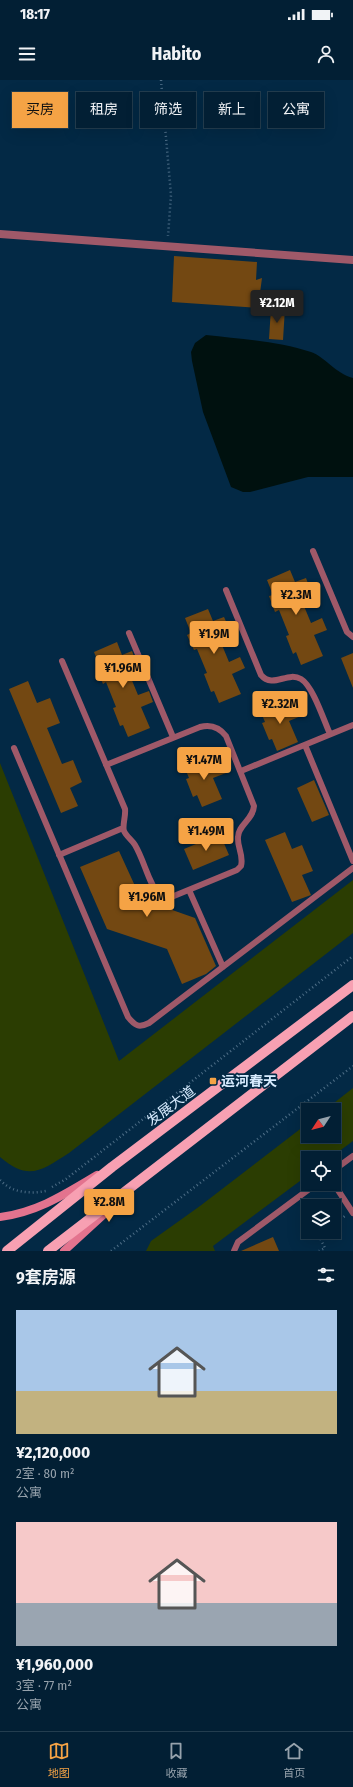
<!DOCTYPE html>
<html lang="zh">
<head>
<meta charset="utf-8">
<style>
  :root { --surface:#021f34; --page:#0c273c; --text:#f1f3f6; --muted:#96a2ac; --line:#233d4f; --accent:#f5a345 }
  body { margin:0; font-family:"Fira Sans Condensed","Noto Sans SC",sans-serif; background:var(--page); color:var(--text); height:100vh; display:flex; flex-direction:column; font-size:15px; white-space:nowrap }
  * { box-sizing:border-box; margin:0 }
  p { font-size:13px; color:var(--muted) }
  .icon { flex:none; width:22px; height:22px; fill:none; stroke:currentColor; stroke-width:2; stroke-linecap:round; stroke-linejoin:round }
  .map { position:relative; height:1171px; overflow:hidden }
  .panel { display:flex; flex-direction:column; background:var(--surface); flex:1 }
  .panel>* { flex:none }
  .banner { position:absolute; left:12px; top:12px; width:329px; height:36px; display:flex; gap:8px }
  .needle { width:26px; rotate:234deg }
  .controls { position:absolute; left:301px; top:1023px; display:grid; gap:8px }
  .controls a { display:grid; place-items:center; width:40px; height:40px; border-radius:0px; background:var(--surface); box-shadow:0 4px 16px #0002,0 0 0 1px var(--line); font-size:20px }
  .price { position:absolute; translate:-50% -34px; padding:0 9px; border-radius:4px; background:var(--accent); color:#111; font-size:13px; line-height:26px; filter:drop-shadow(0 1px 2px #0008) }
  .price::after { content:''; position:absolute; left:50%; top:24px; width:12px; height:9px; margin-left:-6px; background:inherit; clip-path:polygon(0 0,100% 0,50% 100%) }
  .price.on { background:#222; color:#fff }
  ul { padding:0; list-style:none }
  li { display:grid; align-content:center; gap:8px; height:212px; padding:0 16px }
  li span { display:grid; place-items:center; height:124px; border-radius:0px; color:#555 }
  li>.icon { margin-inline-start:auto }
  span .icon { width:72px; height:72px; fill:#fffc; stroke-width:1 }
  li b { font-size:17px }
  h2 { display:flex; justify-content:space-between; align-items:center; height:48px; padding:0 16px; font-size:17px }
  .pill { padding:0 14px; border-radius:0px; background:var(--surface); box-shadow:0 4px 16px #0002,0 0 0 1px var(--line); font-size:14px; line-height:36px }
  .pill.on { background:var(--accent); color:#111 }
  .status { display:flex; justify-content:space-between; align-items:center; height:28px; padding:0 20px; background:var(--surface); direction:ltr }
  .status svg { height:11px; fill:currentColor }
  header { display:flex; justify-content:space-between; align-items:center; height:52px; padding:0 16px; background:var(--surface); font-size:18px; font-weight:700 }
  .tabs { display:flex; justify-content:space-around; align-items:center; height:56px; border-top:1px solid var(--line); background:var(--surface); font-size:11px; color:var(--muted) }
  .tabs a { display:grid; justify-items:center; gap:2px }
  .tabs .on { color:var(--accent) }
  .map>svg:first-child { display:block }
</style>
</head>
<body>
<div class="status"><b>18:17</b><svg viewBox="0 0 49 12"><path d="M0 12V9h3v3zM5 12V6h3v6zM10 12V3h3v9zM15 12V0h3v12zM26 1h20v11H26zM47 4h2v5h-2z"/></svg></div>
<header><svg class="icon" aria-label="menu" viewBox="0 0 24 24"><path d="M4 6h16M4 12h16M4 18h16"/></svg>Habito<svg class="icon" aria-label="person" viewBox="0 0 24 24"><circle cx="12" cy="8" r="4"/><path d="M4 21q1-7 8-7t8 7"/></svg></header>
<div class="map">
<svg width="353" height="1171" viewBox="0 0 353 1171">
  <rect width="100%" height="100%" fill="#032945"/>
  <path fill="#2b3d02" d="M0,683L119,981L353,800V853L69,1073C42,1090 29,1102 0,1077Z
    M353,1008V1061L330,1078H308V1095L213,1166L215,1171H146L151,1161L200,1126L308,1043V1056H334V1030H325Z"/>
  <path fill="#00110f" d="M206,255C241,259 278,261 311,272C325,277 335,293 353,298V397H308L250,412H243L231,407L203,332L192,281L191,272L195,263Z"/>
  <path fill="#734812" d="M174,176L257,182L256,200L262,198L258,228L172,222Z
    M271,228H285L283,260L269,259Z
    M290,490L295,502L306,498L310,509L299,514L311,543L322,538L327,550L314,555L323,576L301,585L296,572L293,574L286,556L289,555L279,530L275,532L269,516L273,515L267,500Z
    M208,529L213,541L224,537L229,548L217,553L229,582L240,577L245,588L232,594L241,614L219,623L214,611L211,612L204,594L207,593L197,569L194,570L187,555L191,553L185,538Z
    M117,562L122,575L132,571L136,582L126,586L138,615L149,611L153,622L141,627L150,648L128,657L123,645L120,646L113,628L116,627L106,602L103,604L96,588L100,587L94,572Z
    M353,573V608L341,578Z
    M28,601L37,623L50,618L60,643L47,648L62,684L73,680L82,702L70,708L78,726L61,733L9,609Z
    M281,621L286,631L297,627L301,636L289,641L298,662L277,671L272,659L269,660L262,643L265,642L260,630Z
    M206,677L210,688L222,683L226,693L213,698L222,719L202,727L197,715L193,717L186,699L189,698L184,686Z
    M314,700L329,735L312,742L297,708Z
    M285,752L292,769L302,765L313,791L302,795L311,815L292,822L265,760Z
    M220,754L229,775L193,790L184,769Z
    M119,771L141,819L195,838L216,886L206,894L182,904L167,869L107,849L80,787Z
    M273,1157L279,1171H241Z"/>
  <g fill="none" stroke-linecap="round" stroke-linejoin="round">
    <path stroke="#4e6e87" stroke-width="2.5" stroke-dasharray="1 3" stroke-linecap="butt" d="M161,0L171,115L168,156
      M0,1100C12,1113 30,1114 46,1111
      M52,1107L66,1099L353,876
      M334,1144L345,1136
      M317,1152L325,1168L319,1171
      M111,1171L353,986"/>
    <path stroke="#9f5969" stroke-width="6" d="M313,471L347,552L353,557
      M226,510L261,595C273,609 287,591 301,599C313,606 324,641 330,654
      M129,553L173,657
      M62,581L125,729C126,736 122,746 124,751C126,756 132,760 135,765C145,782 148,803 161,818H169L237,790L241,786C244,775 237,768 238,757C238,745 253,740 254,726L226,656C219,647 211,644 200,647L106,685
      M305,665L353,781
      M14,668L128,937C135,946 139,948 149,943L353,788
      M241,691L353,645
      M59,775L123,748
      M189,810L223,887
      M334,1090L353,1076
      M334,1104L353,1133
      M234,1171L238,1162L316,1104"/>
    <path stroke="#9f5969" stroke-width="8" d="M0,154L353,180"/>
    <path stroke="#e3738e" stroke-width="8" d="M0,1137C38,1132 65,1114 97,1095
      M64,1171L112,1127"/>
    <path stroke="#f7a0b2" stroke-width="10" d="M7,1171L112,1087L353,905
      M48,1171L353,936"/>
  </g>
  <rect fill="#f5a345" stroke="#032945" stroke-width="1.5" x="209" y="997" width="8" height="8" rx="2"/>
  <g text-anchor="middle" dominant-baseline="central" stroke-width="3.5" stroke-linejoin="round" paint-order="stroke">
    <g font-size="14" font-weight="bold" fill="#d8ecff" stroke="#032945" text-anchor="start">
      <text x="221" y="1001">运河春天</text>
    </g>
    <g font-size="14" fill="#d8ecff" stroke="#032945">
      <text transform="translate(171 1026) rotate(-37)">发展大道</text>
    </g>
  </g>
</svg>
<div class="controls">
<a><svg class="needle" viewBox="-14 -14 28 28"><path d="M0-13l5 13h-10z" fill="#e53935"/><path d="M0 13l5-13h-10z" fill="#96a2ac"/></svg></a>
<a><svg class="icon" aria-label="locate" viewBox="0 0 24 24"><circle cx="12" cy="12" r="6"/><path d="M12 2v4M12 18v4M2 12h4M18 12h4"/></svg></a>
<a><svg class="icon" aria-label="layers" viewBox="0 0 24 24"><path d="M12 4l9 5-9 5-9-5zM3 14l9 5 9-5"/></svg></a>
</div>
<b class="price on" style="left:277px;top:244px">¥2.12M</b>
<b class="price" style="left:296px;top:536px">¥2.3M</b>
<b class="price" style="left:214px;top:575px">¥1.9M</b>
<b class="price" style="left:123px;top:609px">¥1.96M</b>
<b class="price" style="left:280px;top:645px">¥2.32M</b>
<b class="price" style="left:204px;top:701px">¥1.47M</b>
<b class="price" style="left:206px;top:772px">¥1.49M</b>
<b class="price" style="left:147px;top:838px">¥1.96M</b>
<b class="price" style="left:109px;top:1143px">¥2.8M</b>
<div class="banner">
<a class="pill on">买房</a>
<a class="pill">租房</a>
<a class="pill">筛选</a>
<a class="pill">新上</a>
<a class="pill">公寓</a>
</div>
</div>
<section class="panel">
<h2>9套房源<svg class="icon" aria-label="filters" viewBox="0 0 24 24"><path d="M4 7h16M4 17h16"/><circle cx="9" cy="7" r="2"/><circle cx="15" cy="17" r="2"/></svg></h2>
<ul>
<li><span style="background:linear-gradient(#a9c7e8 65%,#c2b280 0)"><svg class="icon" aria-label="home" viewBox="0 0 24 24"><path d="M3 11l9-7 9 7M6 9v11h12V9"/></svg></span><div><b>¥2,120,000</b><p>2室 · 80 m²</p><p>公寓</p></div></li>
<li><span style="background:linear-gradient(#f6c9c9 65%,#9aa5b1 0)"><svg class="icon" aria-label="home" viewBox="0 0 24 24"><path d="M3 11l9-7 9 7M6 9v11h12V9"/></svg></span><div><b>¥1,960,000</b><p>3室 · 77 m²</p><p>公寓</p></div></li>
</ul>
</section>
<nav class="tabs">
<a class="on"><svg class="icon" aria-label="map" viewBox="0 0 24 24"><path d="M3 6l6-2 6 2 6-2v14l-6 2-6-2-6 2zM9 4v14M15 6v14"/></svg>地图</a>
<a><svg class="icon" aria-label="saved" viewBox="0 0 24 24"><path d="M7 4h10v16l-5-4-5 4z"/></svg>收藏</a>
<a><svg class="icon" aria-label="home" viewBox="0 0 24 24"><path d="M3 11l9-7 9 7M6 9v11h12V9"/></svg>首页</a>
</nav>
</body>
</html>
